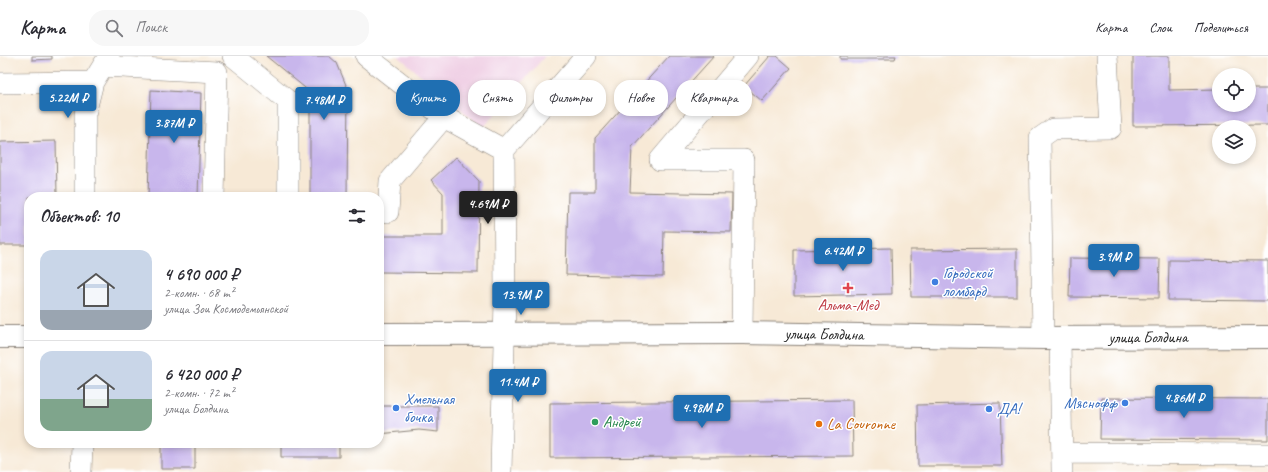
<!DOCTYPE html>
<html lang="ru">
<head>
<meta charset="utf-8">
<style>
  :root { --surface:#fff; --page:#f7f7f7; --text:#2b2b33; --muted:#7c7c81; --line:#e1e1e2; --accent:#1f6fb2 }
  body { margin:0; font-family:Caveat,sans-serif; background:var(--page); color:var(--text); height:100vh; display:flex; flex-direction:column; font-size:15px; white-space:nowrap }
  * { box-sizing:border-box; margin:0 }
  p { font-size:13px; color:var(--muted) }
  .icon { flex:none; width:22px; height:22px; fill:none; stroke:currentColor; stroke-width:2; stroke-linecap:round; stroke-linejoin:round }
  .map { position:relative; flex:1; overflow:hidden }
  .sheet { position:absolute; left:24px; top:136px; width:360px; height:256px; display:flex; flex-direction:column; background:var(--surface); border-radius:16px; box-shadow:0 2px 6px #0003 }
  .sheet>* { flex:none }
  .banner { position:absolute; left:396px; top:24px; width:380px; height:36px; display:flex; gap:8px }
  .fabs { position:absolute; left:1212px; top:12px; display:grid; gap:8px }
  .fabs a { display:grid; place-items:center; width:44px; height:44px; border-radius:50%; background:var(--surface); box-shadow:0 2px 6px #0003; font-size:20px }
  .price { position:absolute; translate:-50% -34px; padding:0 9px; border-radius:4px; background:var(--accent); color:#fff; font-size:13px; line-height:26px; filter:drop-shadow(0 1px 2px #0008) }
  .price::after { content:''; position:absolute; left:50%; top:24px; width:12px; height:9px; margin-left:-6px; background:inherit; clip-path:polygon(0 0,100% 0,50% 100%) }
  .price.current { background:#222; color:#fff }
  ul { padding:0; list-style:none }
  li { display:flex; align-items:center; gap:12px; height:100px; padding:0 16px }
  li+li { border-top:1px solid var(--line) }
  li span { display:grid; place-items:center; flex:none; width:112px; height:80px; border-radius:12px; color:#555 }
  li>.icon { margin-inline-start:auto }
  span .icon { width:48px; height:48px; fill:#fffc; stroke-width:1 }
  li b { font-size:17px }
  h2 { display:flex; justify-content:space-between; align-items:center; height:48px; padding:0 16px; font-size:17px }
  .tag { padding:0 14px; border-radius:16px; background:var(--surface); box-shadow:0 2px 6px #0003; font-size:14px; line-height:36px }
  .tag.current { background:var(--accent); color:#fff }
  header { display:flex; align-items:center; gap:24px; box-sizing:border-box; height:56px; padding:0 20px; background:var(--surface); border-bottom:1px solid var(--line) }
  header strong { font-size:19px }
  nav { display:flex; gap:22px; margin-inline-start:auto; font-size:14px }
  .search { width:280px; height:36px; background:var(--page); display:flex; align-items:center; gap:10px; box-sizing:border-box; padding:0 14px; border-radius:16px; color:var(--muted); font-size:15px }
  .map>svg:first-child { display:block }
</style>
</head>
<body>
<header>
<strong>Карта</strong>
<div class="search"><svg class="icon" aria-label="search" viewBox="0 0 24 24"><circle cx="10" cy="10" r="6"/><path d="M15 15l6 6"/></svg>Поиск</div>
<nav><a>Карта</a><a>Слои</a><a>Поделиться</a></nav>
</header>
<div class="map">
<svg width="1268" height="416" viewBox="0 0 1268 416">
  <rect width="100%" height="100%" fill="#fff"/>
  <filter id="ink" filterUnits="userSpaceOnUse"><feTurbulence type="fractalNoise" baseFrequency=".025" numOctaves="2"/><feDisplacementMap in="SourceGraphic" scale="8" xChannelSelector="R" yChannelSelector="G"/><feConvolveMatrix kernelMatrix="1 2 1 2 8 2 1 2 1" color-interpolation-filters="sRGB"/></filter>
  <filter id="wash" filterUnits="userSpaceOnUse"><feTurbulence type="fractalNoise" baseFrequency=".012" numOctaves="4" result="noise"/><feDisplacementMap in="SourceGraphic" scale="16" xChannelSelector="R" yChannelSelector="G"/><feGaussianBlur stdDeviation="0.9" result="paint"/><feColorMatrix in="noise" values="0 0 0 0 0 0 0 0 0 0 0 0 0 0 0 0 0 1.4 0 .05"/><feComposite in="paint" operator="in"/></filter>
  <g filter="url(#wash)">
    <rect width="100%" height="100%" fill="#f7e9d6"/>
    <path fill="#f0d0e5" d="M398,0H545L483,72Z"/>
    <g id="blocks">
      <path fill="#c8b6ec" d="M32,0H52V3L32,4Z
        M266,0H329L337,7L348,34L347,141H310V36Z
        M669,0H714L632,91L630,136L732,138L731,176L664,175L663,221L566,219L568,136H595V82Z
        M770,0H777L791,12L762,45L744,30Z
        M840,0H896L895,3H840Z
        M1133,0H1169V34L1219,33V49H1249V33H1268V69L1133,70Z
        M151,34L201,37L198,141H148Z
        M56,85L57,141H29V189H0V86Z
        M456,101L479,125L478,217L379,216V180H443V137L431,124Z
        M891,192L892,238L794,240V194Z
        M1017,193V241H911L910,194Z
        M1070,202L1160,203L1159,242L1069,241Z
        M1169,204L1268,205V245L1168,244Z
        M1101,342L1268,343V384L1100,383Z
        M852,344L853,400L550,402V347Z
        M1000,347L1002,410H918L917,349Z
        M379,350H438V376L419,374L379,378Z
        M161,387H195V413H161Z
        M281,387H339V401H281Z"/>
    </g>
  </g>
  <g filter="url(#ink)">
    <use href="#blocks" fill-opacity="0" stroke="#8a8279" stroke-width="1"/>
    <g fill="none" stroke-linecap="round" stroke-linejoin="round">
      <g stroke="#8a8279" stroke-width="22">
        <path id="minor" d="M233,0L288,45V141
          M366,0L444,61L504,94
          M103,10L217,16L214,141
          M0,27L93,26
          M504,94L586,0
          M85,141V58L93,26L109,0
          M388,156L390,125L444,61
          M742,277L744,104H660L748,0
          M1043,282L1040,82L1053,73L1111,72L1107,0
          M1060,282L1062,416
          M1062,397L1268,398
          M81,416L82,387
          M501,416L505,244L504,94"/>
      </g>
      <g stroke="#8a8279" stroke-width="24">
        <g id="major">
          <path id="s1" d="M379,278L742,277L1043,282L1268,281"/>
          <path d="M0,281H29"/>
        </g>
      </g>
      <use href="#minor" stroke="#fff" stroke-width="21"/>
      <use href="#major" stroke="#fff" stroke-width="22"/>
    </g>
  </g>
  <g fill="#3f7fe0" stroke="#fff" stroke-width="1.5">
    <circle cx="935" cy="226" r="4"/>
    <circle cx="1125" cy="347" r="4"/>
    <circle cx="396" cy="352" r="4"/>
    <circle cx="989" cy="353" r="4"/>
  </g>
  <path fill="#e0444e" stroke="#fff" stroke-width="1.5" d="M846 226h4v4h4v4h-4v4h-4v-4h-4v-4h4z"/>
  <circle fill="#2e9e5b" stroke="#fff" stroke-width="1.5" cx="595" cy="366" r="4"/>
  <circle fill="#e8710a" stroke="#fff" stroke-width="1.5" cx="819" cy="368" r="4"/>
  <g text-anchor="middle" dominant-baseline="central" stroke-width="3" stroke-linejoin="round" paint-order="stroke">
    <g font-size="16" fill="#366cbe" stroke="#fff" text-anchor="start">
      <text x="943" y="217">Городской<tspan x="943" dy="18">ломбард</tspan></text>
      <text x="404" y="343">Хмельная<tspan x="404" dy="18">бочка</tspan></text>
      <text x="1117" y="347" text-anchor="end">Мяснофф</text>
      <text x="997" y="353">ДА!</text>
    </g>
    <g font-size="16" fill="#be3a42" stroke="#fff">
      <text x="848" y="249">Альма-Мед</text>
    </g>
    <g font-size="16" fill="#1c1c1c" stroke="#fff">
      <text stroke="none"><textPath href="#s1" startOffset="445">улица Болдина</textPath></text>
      <text stroke="none"><textPath href="#s1" startOffset="769">улица Болдина</textPath></text>
    </g>
    <g font-size="16" fill="#27864d" stroke="#fff" text-anchor="start">
      <text x="603" y="366">Андрей</text>
    </g>
    <g font-size="16" fill="#c56008" stroke="#fff" text-anchor="start">
      <text x="827" y="368">La Couronne</text>
    </g>
  </g>
</svg>
<div class="fabs">
<a><svg class="icon" aria-label="locate" viewBox="0 0 24 24"><circle cx="12" cy="12" r="6"/><path d="M12 2v4M12 18v4M2 12h4M18 12h4"/></svg></a>
<a><svg class="icon" aria-label="layers" viewBox="0 0 24 24"><path d="M12 4l9 5-9 5-9-5zM3 14l9 5 9-5"/></svg></a>
</div>
<b class="price" style="left:68px;top:63px">5.22M ₽</b>
<b class="price" style="left:324px;top:65px">7.48M ₽</b>
<b class="price" style="left:174px;top:88px">3.87M ₽</b>
<b class="price current" style="left:488px;top:169px">4.69M ₽</b>
<b class="price" style="left:843px;top:216px">6.42M ₽</b>
<b class="price" style="left:1114px;top:222px">3.9M ₽</b>
<b class="price" style="left:521px;top:260px">13.9M ₽</b>
<b class="price" style="left:518px;top:347px">11.4M ₽</b>
<b class="price" style="left:1184px;top:363px">4.86M ₽</b>
<b class="price" style="left:702px;top:373px">4.98M ₽</b>
<div class="banner">
<a class="tag current">Купить</a>
<a class="tag">Снять</a>
<a class="tag">Фильтры</a>
<a class="tag">Новое</a>
<a class="tag">Квартира</a>
</div>
<section class="sheet">
<h2>Объектов: 10<svg class="icon" aria-label="filters" viewBox="0 0 24 24"><path d="M4 7h16M4 17h16"/><circle cx="9" cy="7" r="2"/><circle cx="15" cy="17" r="2"/></svg></h2>
<ul>
<li><span style="background:linear-gradient(#c9d6e8 75%,#9aa5b1 0)"><svg class="icon" aria-label="home" viewBox="0 0 24 24"><path d="M3 11l9-7 9 7M6 9v11h12V9"/></svg></span><div><b>4 690 000 ₽</b><p>2-комн. · 68 m²</p><p>улица Зои Космодемьянской</p></div></li>
<li><span style="background:linear-gradient(#c9d6e8 60%,#7fa58c 0)"><svg class="icon" aria-label="home" viewBox="0 0 24 24"><path d="M3 11l9-7 9 7M6 9v11h12V9"/></svg></span><div><b>6 420 000 ₽</b><p>2-комн. · 72 m²</p><p>улица Болдина</p></div></li>
</ul>
</section>
</div>
</body>
</html>
